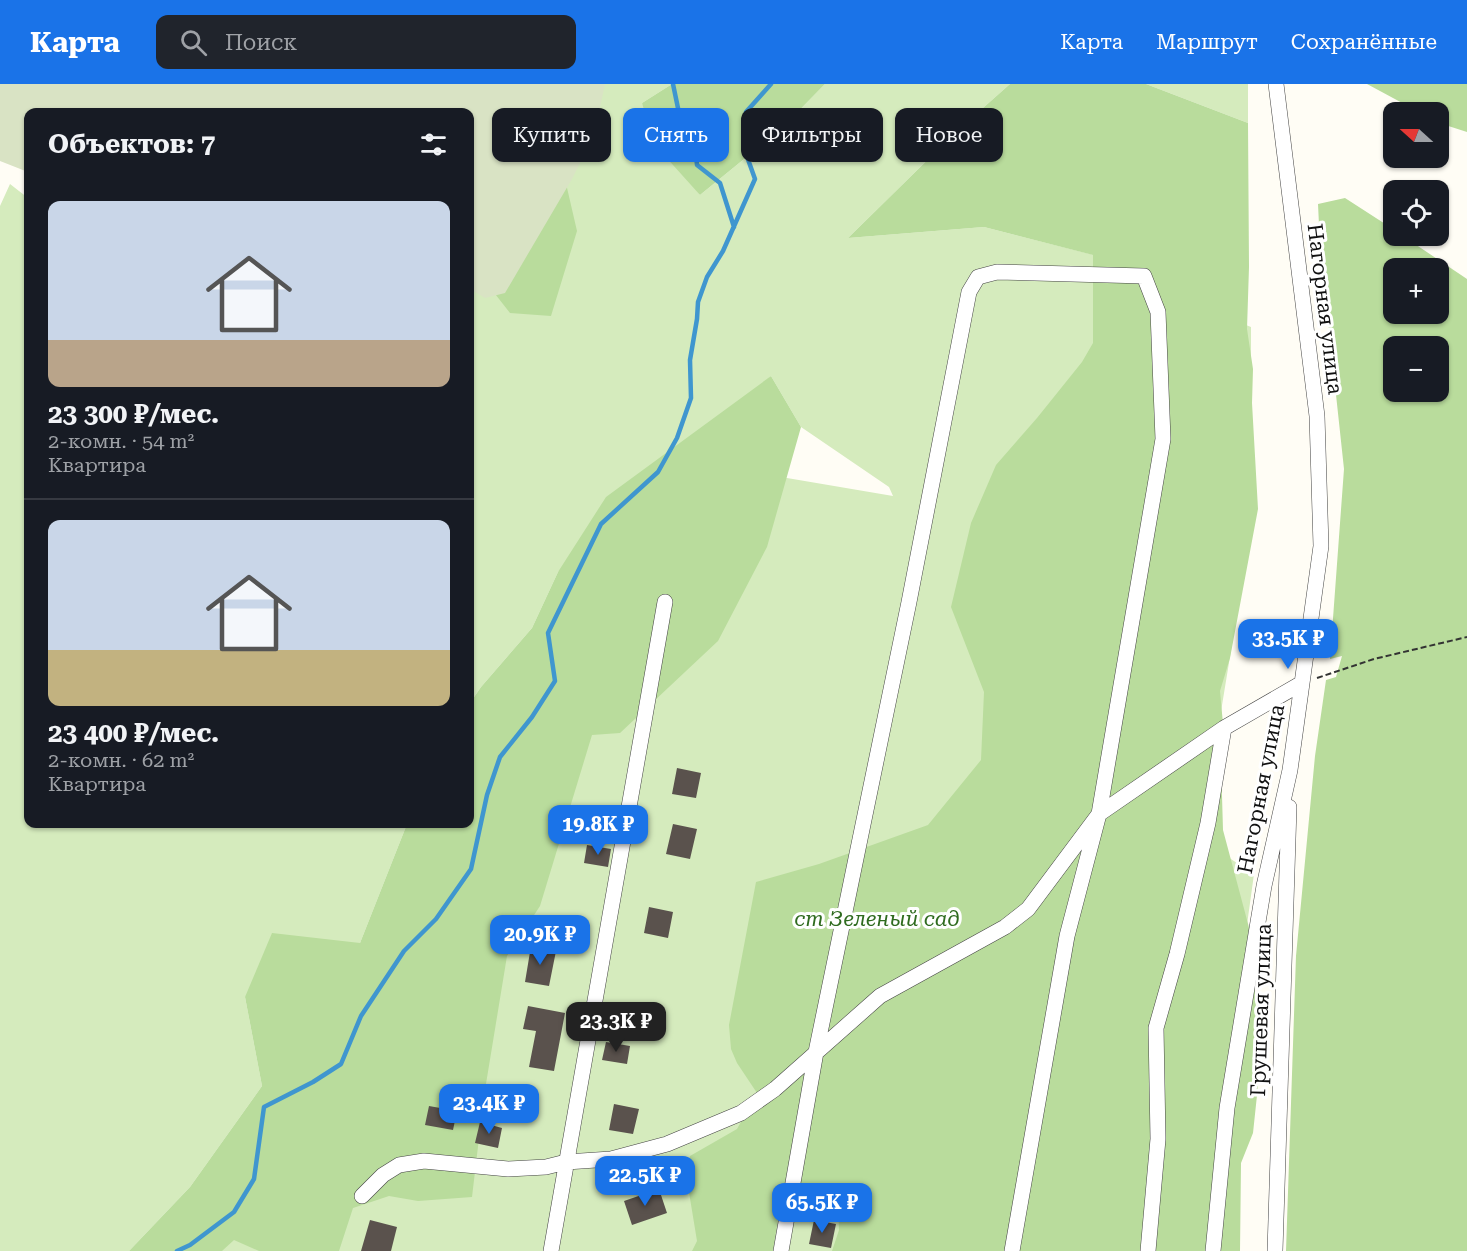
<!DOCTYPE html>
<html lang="ru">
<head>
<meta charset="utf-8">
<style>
  :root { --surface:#171b24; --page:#20242c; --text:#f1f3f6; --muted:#9ea1a6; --line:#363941; --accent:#1a73e8 }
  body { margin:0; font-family:"Roboto Serif",serif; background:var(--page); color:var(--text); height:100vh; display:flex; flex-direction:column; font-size:22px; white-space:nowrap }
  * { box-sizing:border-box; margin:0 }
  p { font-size:20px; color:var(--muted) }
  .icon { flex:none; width:33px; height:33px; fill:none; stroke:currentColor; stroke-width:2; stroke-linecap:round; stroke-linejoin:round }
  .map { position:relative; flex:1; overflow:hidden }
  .drawer { position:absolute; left:24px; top:24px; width:450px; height:720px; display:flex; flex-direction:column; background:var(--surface); border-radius:12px; box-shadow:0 2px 4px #0004 }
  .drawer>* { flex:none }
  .guide { position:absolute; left:492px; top:24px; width:570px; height:54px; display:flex; gap:12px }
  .needle { width:39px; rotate:291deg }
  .fabs { position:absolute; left:1383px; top:18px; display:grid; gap:12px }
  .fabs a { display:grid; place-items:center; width:66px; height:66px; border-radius:12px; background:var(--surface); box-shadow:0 2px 4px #0004; font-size:30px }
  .price { position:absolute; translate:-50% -51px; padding:0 14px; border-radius:12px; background:var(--accent); color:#fff; font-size:20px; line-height:39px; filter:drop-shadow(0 2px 3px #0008) }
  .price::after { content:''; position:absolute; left:50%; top:36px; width:18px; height:14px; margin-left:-9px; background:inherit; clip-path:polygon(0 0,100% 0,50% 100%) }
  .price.selected { background:#222; color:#fff }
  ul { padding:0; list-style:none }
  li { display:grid; align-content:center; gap:12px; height:318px; padding:0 24px }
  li+li { border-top:2px solid var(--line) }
  li span { display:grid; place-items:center; height:186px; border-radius:12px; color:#555 }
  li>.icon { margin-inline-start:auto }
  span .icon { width:108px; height:108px; fill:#fffc; stroke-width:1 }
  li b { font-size:26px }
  h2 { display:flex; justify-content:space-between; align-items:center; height:72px; padding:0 24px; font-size:26px }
  .pill { padding:0 21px; border-radius:12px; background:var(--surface); box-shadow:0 2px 4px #0004; font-size:21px; line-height:54px }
  .pill.selected { background:var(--accent); color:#fff }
  header { display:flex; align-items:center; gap:36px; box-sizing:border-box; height:84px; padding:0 30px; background:var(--accent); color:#fff }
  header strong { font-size:28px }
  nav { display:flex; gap:33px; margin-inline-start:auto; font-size:21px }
  .search { width:420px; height:54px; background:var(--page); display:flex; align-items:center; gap:15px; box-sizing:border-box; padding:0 21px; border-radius:12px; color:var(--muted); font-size:22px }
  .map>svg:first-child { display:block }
</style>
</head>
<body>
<header>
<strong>Карта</strong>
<div class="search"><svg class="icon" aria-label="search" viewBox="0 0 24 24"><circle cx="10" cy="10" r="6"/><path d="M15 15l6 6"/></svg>Поиск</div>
<nav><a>Карта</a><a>Маршрут</a><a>Сохранённые</a></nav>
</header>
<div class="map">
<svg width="1467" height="1167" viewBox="0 0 1467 1167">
  <rect width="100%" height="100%" fill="#fffdf5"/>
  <path fill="#d5ebbd" d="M543,0H672L642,19L700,111L781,45L825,0H1010L957,47L848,154L984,143L1094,171V198L1140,199L1251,243V445L1200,755L1254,790L1202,1167H197L559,666L740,386L893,412L889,403L801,343L771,292L558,488L532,544L481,603L470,619V178Z
    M1146,0H1248V39Z
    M10,100L28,114V740H407L360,859L245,913L262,1002L190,1103L129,1167H0V122Z"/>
  <path fill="#b9dc9c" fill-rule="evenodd" d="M543,0L577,147L551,232L510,229L470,178V28Z
    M672,0H825L781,45L700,111L655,61L642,19Z
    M1010,0H1146L1248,39L1249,183L1247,245L1253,285L1252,319L1258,425L1230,574L1220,607L1223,640L1221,677L1223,746L1251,851L1260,983L1253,1049L1241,1079L1240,1167H832L839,1146L838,1122L819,1110L780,1123L773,1167H692L697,1157L686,1090L690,1072L737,1045L757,1009L737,979L731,965L729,941L756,798L819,780L928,741L981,676L984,608L951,523L971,439L996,381L1037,334L1082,278L1093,259V171L984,143L848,154L957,47Z
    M1367,0H1467V48L1439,39L1438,28H1419Z
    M1345,114L1393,145L1394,152H1403L1467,195V1167H1286L1296,872L1315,672L1326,596L1336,593L1342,572L1330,575L1344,385L1320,162L1318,120ZM1394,184H1438V230H1394ZM1438,262V308H1394V262Z
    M771,292L801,343L767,463L718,557L620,649L592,651L540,822L507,872L484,1012L472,1113L418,1117L389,1112L353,1124L339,1167H259L234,1156L222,1167H129L190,1103L262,1002L245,913L272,849L360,859L407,740H470V619L481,603L532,544L558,488L606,413Z"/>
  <path fill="#d9e3c4" d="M0,0H605L594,51L572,95L505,209L485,214L470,205V28H28V88L0,77Z"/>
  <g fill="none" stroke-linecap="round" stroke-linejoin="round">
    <path stroke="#3f96cf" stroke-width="4.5" d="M673,0L679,29L693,45L697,81L720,99L734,143
      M177,1167L190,1161L234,1128L254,1095L264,1023L313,998L341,980L361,932L404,867L436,835L471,785L487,711L500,673L532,633L555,597L548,549L601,440L658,388L677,354L691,314L690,276L697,235L698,218L707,193L723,167L755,95L745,67L746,28L771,0"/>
  </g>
  <path fill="#5a524d" d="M677,684L701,689L696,714L672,710Z
    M673,740L697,745L690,775L666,770Z
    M587,761L611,765L608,783L584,779Z
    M649,823L673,828L668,854L644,849Z
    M531,862L556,867L549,902L525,898Z
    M528,922L565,929L554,987L529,983L536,947L523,945Z
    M606,958L630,962L627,980L602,976Z
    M614,1020L639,1025L633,1050L609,1046Z
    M429,1022L457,1027L453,1046L425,1041Z
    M480,1038L502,1044L498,1064L475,1059Z
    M659,1105L667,1129L632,1141L624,1117Z
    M370,1136L397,1143L391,1167H361Z
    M814,1136L836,1140L831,1164L809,1160Z"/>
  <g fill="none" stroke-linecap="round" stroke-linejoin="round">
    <g stroke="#444" stroke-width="16">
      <path id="minor" d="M362,1112L383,1091L399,1081L424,1077L508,1085L546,1083L566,1078L611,1075L667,1060L741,1029L775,1005L880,912L1005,843L1028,825L1099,730L1224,644L1302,599
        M551,1167L665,518
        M781,1167L816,968L909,518L969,208L978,193L997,188L1144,192L1158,228L1163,355L1099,730L1067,852L1012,1167
        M1148,1167L1158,1055L1156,944L1177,870L1208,739L1224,644
        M1213,1167L1227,1024L1264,802L1290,686L1321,462L1317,332L1276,0
        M1275,1167L1289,723"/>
    </g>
    <path stroke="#333" stroke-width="2" stroke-dasharray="6 3" stroke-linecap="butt" d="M1317,594L1374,575L1467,553"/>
    <use href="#minor" stroke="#fff" stroke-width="15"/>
  </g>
  <g text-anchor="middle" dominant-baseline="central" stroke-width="6" stroke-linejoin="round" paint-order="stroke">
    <g font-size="21" fill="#111" stroke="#fff">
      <text transform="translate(1325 225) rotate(83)">Нагорная улица</text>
      <text transform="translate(1261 705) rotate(-79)">Нагорная улица</text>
      <text transform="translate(1261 926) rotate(-88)">Грушевая улица</text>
    </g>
    <g font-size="21" font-style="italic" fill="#2f6b1f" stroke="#fff">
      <text x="877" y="835">ст Зеленый сад</text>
    </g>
  </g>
</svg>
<div class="fabs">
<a><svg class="needle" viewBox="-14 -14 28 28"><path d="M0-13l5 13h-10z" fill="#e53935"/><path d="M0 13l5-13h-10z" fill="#9ea1a6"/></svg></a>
<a><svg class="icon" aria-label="locate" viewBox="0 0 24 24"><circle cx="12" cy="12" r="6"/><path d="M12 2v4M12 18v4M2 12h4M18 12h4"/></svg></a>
<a>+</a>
<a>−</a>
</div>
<b class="price" style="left:1288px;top:586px">33.5K ₽</b>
<b class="price" style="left:598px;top:772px">19.8K ₽</b>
<b class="price" style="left:540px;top:882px">20.9K ₽</b>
<b class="price selected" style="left:616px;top:969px">23.3K ₽</b>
<b class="price" style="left:489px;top:1051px">23.4K ₽</b>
<b class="price" style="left:645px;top:1123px">22.5K ₽</b>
<b class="price" style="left:822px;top:1150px">65.5K ₽</b>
<div class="guide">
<a class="pill">Купить</a>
<a class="pill selected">Снять</a>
<a class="pill">Фильтры</a>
<a class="pill">Новое</a>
</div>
<section class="drawer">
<h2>Объектов: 7<svg class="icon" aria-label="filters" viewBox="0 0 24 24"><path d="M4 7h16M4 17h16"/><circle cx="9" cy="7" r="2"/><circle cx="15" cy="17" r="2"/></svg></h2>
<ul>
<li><span style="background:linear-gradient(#c9d6e8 75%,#b9a48a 0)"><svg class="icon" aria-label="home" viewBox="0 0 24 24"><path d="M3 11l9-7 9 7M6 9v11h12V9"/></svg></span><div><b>23 300 ₽/мес.</b><p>2-комн. · 54 m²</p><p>Квартира</p></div></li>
<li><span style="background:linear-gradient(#c9d6e8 70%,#c2b280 0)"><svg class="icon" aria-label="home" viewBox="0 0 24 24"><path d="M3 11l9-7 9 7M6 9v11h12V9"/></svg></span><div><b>23 400 ₽/мес.</b><p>2-комн. · 62 m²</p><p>Квартира</p></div></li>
</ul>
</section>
</div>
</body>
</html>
